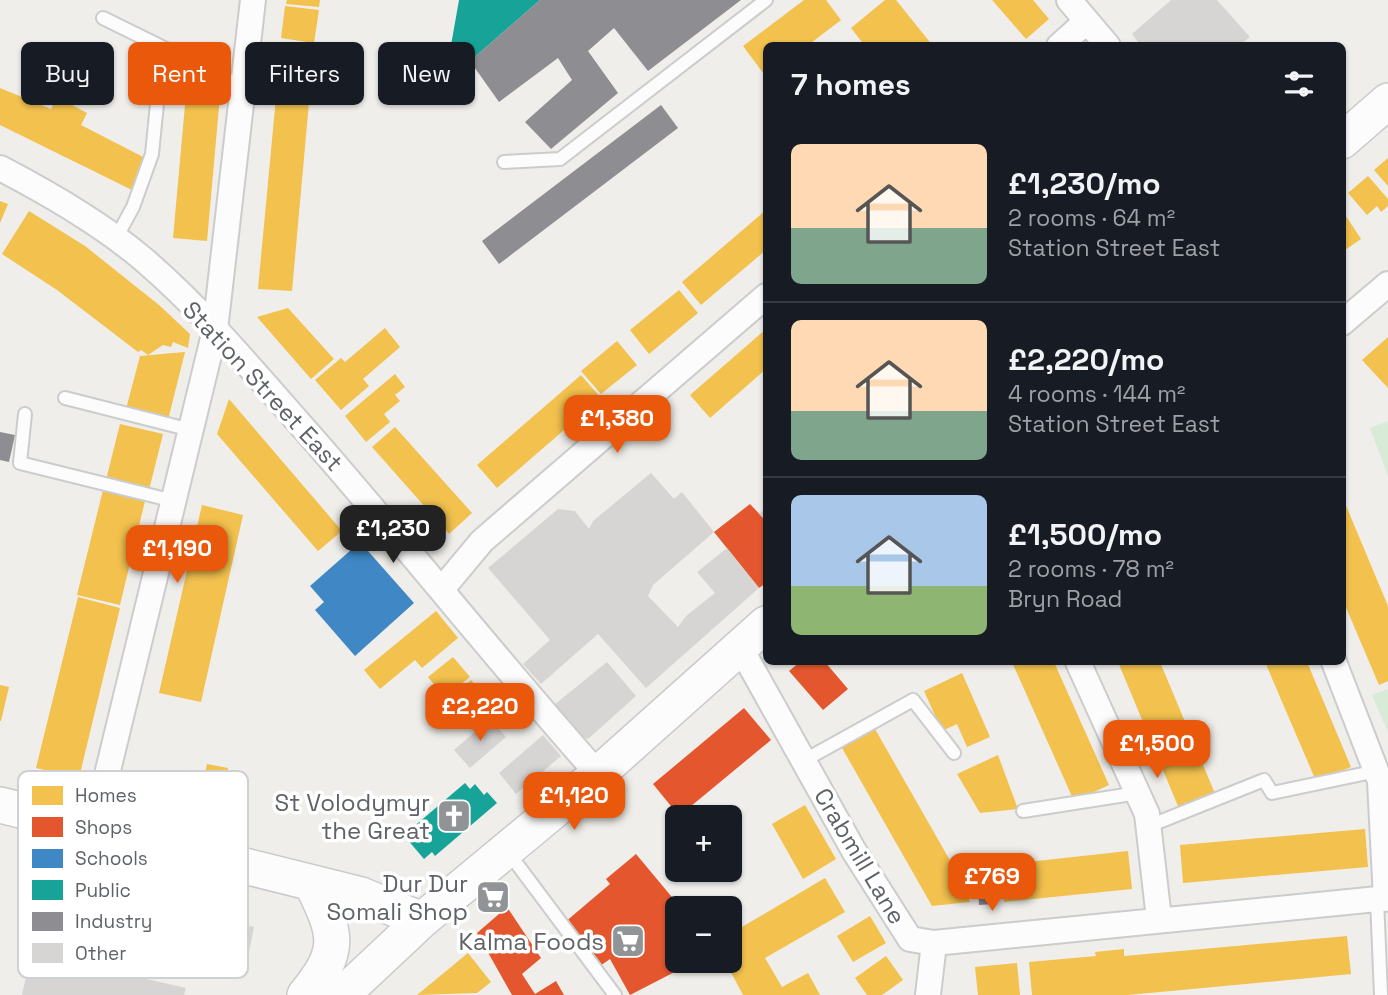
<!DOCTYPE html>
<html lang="en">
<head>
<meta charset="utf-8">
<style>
  :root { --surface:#171b24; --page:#242831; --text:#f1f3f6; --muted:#9ea1a6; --line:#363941; --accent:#ea580c }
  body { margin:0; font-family:"Space Grotesk",sans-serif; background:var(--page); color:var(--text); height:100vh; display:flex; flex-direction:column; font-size:26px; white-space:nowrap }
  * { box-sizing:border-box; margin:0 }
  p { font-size:23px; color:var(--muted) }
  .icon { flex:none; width:38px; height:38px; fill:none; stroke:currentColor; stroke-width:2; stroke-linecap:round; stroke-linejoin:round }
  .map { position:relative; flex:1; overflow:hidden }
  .side { position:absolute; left:763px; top:42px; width:583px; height:623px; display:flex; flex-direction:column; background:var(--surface); border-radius:10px; box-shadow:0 2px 5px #0004 }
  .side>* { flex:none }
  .guide { position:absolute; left:21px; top:42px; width:637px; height:63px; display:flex; gap:14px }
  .tools { position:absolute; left:665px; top:805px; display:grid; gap:14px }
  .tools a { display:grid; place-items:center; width:77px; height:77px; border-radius:10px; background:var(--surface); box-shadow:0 2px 5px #0004; font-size:35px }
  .price { position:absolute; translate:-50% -60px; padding:0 16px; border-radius:14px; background:var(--accent); color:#fff; font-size:23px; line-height:46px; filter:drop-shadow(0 2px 4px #0008) }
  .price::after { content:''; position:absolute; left:50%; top:42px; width:21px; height:16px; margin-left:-10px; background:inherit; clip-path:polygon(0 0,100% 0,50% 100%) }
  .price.current { background:#222; color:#fff }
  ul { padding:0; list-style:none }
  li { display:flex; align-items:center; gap:21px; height:175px; padding:0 28px }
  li+li { border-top:2px solid var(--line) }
  li span { display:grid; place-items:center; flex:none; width:196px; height:140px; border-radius:10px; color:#555 }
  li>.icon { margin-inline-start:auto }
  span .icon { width:84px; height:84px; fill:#fffc; stroke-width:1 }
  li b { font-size:30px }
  h2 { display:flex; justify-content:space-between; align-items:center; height:84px; padding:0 28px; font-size:30px }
  .pill { padding:0 24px; border-radius:10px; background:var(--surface); box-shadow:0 2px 5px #0004; font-size:24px; line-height:63px }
  .pill.current { background:var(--accent); color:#fff }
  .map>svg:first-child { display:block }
</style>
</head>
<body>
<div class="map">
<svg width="1388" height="995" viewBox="0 0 1388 995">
  <rect width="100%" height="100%" fill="#efeeea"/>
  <path fill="#d8ebd6" d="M1388,421V476L1370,428Z
    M1388,689V732L1372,695Z"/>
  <path fill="#f2c14e" d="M287,0H320L319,7L286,4Z
    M804,0H826L841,20L807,46H766V77L743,46Z
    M885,0H896L933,46H865L851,28Z
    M992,0H1033L1049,19L1026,39Z
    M285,6L319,10L314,43L281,38Z
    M281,44L314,47L292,291L258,289Z
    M0,88L51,109L57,97L87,113L81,125L147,159L134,191L0,125Z
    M186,94L220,96L207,241L173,238Z
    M1388,158V186L1374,170Z
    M1368,176L1388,199V206L1381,212L1377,206L1367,215L1348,193Z
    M0,201L8,204L0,223Z
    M766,210V250L701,305L682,282Z
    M1342,210L1361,239L1342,252Z
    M29,211L85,246L159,305L190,334L188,348L173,342L171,347L163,345L148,355L141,350L138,352L57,290L2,254Z
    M679,290L698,313L649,354L630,330Z
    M288,308L334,359L311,379L257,317Z
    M385,328L400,347L363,379L369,386L341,410L315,380L341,358L345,362Z
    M766,329V369L710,418L690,395Z
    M1388,337V388L1362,360Z
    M617,341L637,365L601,394L581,371Z
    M185,352L168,420L126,409L140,356Z
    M395,374L405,387L395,395L400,401L384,414L390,422L366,442L345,416Z
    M581,375L601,398L497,488L477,465Z
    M229,399L342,531L318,551L217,434Z
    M120,424L163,434L149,490L106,480Z
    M395,427L472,513L449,534L372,447Z
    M103,490L145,501L120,605L77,595Z
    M1342,496L1388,606V681L1379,685L1342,598Z
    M202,505L243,515L201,702L159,693Z
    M78,597L120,608L79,778L36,768Z
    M436,611L458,638L422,668L415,660L380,689L364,670Z
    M453,657L470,677L444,697L428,677Z
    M1012,662H1054L1109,785L1074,801Z
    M1118,662H1160L1216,796L1180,811Z
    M1265,662H1307L1351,767L1316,781Z
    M962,673L990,737L967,747L957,724L942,731L924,691Z
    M471,680L495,708L483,718L477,711L461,724L443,704Z
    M0,685L9,687L1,721H0Z
    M875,729L956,871L970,902L932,906L842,748Z
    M998,755L1018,809L980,813L957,774Z
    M207,764L228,768L226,780L219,779L210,823L195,820Z
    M805,805L836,859L803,879L772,824Z
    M1365,829L1368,867L1183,883L1180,845Z
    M1128,851L1132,889L1004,902L1000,865Z
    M825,878L845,912L765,958L782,987L808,973L820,995H743L725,961H730V934Z
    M870,916L886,943L853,962L837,936Z
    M1347,936L1351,974L1128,995H1032L1029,962L1096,956L1095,952L1124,949V956Z
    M468,953L491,982L477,993L417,995Z
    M886,956L903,980L882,995H867L855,978Z
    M1017,963L1020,995H978L975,967Z"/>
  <path fill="#e4572e" d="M750,504L766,521V583L759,588L714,532Z
    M800,662H825L848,689L823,710L789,671Z
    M744,708L771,740L679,816L653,784Z
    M636,854L681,908H677V961H696L630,995L610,959L600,966L564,923L610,884L606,879Z
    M507,907L541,958L522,974L535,994L556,981L564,995H512L477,933Z"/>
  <path fill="#3f88c5" d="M360,542L414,603L355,656L315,610L324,602L310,586Z"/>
  <path fill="#17a398" d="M459,0H540L462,68L450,51Z
    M465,783L470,789L475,784L484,795L487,792L497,803L435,856L432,852L424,859L407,839L415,833L411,829Z"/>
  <path fill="#8d8d92" d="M540,0H741L648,71L614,28L588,51L618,93L551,149L525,122L572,80L558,58L499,102L470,61Z
    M661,105L678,128L499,264L482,241Z
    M0,432L15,435L9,462L0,460Z
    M990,855L993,904L979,905L977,863Z"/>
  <path fill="#d6d5d3" d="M1171,0H1217L1250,37L1239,46H1141L1132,34Z
    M651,473L674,499L682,492L714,532L653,585L648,596L678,627L686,616L715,593L697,572L727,548L759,588L646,688L598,634L541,684L523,664L550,640L488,568L558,509L575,511L589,529L593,521Z
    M766,508V521L759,514Z
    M607,662L636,696L588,739L582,737L554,705Z
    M490,719L506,737L470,768L454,750Z
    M543,735L561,756L516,794L499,773Z
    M95,880L139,890L120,973L186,988L184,995H22L28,968L73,978Z
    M203,906L228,912L226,921L254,927L246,967L221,961L225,939L202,934L192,979L149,969L160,921L176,925L180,911L201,916Z"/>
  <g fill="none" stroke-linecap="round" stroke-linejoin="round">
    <g stroke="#cbcccc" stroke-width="16">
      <path id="lane" d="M103,18L243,87
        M504,162L560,159L766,0
        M116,238L133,207L152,154L160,73
        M65,398L191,430
        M25,414L20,463L174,501
        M803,761L913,700L954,753
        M1023,811L1138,793
        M1149,826L1264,780L1272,793L1377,771
        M508,852L615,995
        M41,882L57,820
        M1377,899L1381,995"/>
    </g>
    <g stroke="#cbcccc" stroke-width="28">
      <path id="street" d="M1069,0L1108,46
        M1059,46L1087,21
        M0,168C50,194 100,223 143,259C205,312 259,378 314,440C410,550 501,665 598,774
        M1342,323L1388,284
        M442,589L482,541L766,296
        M740,647L854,851L910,939L934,943L1388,898
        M1078,662L1147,814L1159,919
        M1334,662L1380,781L1386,899
        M94,828L215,330L253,0
        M928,995L934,943"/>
    </g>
    <g stroke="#cacacb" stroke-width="38">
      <path id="secondary" d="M1342,141L1388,101
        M0,805L361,895L422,920
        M305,995C342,950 337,935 312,884
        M342,995L422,920L598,774L766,624"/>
    </g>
    <use href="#lane" stroke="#fdfcfc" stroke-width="12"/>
    <use href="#street" stroke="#fdfcfc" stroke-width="24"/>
    <use href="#secondary" stroke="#fdfcfc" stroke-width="35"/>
  </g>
  <defs>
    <g id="church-square" transform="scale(1.75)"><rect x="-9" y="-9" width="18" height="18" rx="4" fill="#919496" stroke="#fff"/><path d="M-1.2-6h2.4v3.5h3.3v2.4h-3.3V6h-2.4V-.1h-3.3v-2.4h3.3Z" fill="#fff"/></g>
    <g id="supermarket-square" transform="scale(1.75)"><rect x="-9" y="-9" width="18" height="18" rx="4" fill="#919496" stroke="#fff"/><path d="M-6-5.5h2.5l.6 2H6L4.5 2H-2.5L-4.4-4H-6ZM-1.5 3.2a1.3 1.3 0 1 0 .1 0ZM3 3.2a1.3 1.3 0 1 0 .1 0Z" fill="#fff"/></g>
  </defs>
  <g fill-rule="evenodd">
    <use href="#church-square" x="454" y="816"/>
    <use href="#supermarket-square" x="493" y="897"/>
    <use href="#supermarket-square" x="628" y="941"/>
  </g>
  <g text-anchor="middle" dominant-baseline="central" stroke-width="7" stroke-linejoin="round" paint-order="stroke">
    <g font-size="24" fill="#5f6368" stroke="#fff">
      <text transform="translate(263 386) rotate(47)">Station Street East</text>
      <text transform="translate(860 856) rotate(59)">Crabmill Lane</text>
    </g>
    <g font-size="24" fill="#5f6368" stroke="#fff" text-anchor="end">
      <text x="430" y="802">St Volodymyr<tspan x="430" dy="28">the Great</tspan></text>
      <text x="468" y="883">Dur Dur<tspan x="468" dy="28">Somali Shop</tspan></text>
      <text x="604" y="941">Kalma Foods</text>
    </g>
  </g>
  <rect x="18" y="771" width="230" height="207" rx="10" fill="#fff" stroke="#cfd0d2" stroke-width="2"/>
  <rect x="32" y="786" width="31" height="19" fill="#f2c14e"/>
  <rect x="32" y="817" width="31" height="20" fill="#e4572e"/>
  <rect x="32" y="849" width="31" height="19" fill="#3f88c5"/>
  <rect x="32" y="880" width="31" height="20" fill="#17a398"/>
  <rect x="32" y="912" width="31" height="19" fill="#8d8d92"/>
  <rect x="32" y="943" width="31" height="20" fill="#d6d5d3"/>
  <g font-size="19" fill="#5f6368">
    <text x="75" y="802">Homes</text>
    <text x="75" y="834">Shops</text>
    <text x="75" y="865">Schools</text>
    <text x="75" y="897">Public</text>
    <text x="75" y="928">Industry</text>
    <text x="75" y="960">Other</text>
  </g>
</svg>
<div class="tools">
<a>+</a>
<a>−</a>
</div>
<b class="price" style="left:617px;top:455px">£1,380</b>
<b class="price current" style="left:393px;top:565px">£1,230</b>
<b class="price" style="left:177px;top:585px">£1,190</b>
<b class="price" style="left:480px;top:743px">£2,220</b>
<b class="price" style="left:1157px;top:780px">£1,500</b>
<b class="price" style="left:574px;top:832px">£1,120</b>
<b class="price" style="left:992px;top:913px">£769</b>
<div class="guide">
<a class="pill">Buy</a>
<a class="pill current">Rent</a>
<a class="pill">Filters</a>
<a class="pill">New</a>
</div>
<section class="side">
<h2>7 homes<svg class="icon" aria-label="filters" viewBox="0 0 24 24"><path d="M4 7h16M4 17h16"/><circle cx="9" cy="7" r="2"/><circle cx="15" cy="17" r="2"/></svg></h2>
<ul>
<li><span style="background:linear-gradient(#ffd9b3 60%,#7fa58c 0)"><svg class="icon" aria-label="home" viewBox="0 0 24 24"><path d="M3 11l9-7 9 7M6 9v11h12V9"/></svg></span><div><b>£1,230/mo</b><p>2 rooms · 64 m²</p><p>Station Street East</p></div></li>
<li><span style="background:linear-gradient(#ffd9b3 65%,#7fa58c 0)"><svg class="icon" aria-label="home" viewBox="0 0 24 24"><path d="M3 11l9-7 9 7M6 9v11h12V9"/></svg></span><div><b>£2,220/mo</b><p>4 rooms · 144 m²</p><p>Station Street East</p></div></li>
<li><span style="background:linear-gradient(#a9c7e8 65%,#8fb573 0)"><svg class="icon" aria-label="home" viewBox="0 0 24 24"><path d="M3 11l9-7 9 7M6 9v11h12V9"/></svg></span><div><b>£1,500/mo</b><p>2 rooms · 78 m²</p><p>Bryn Road</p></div></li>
</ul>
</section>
</div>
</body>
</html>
